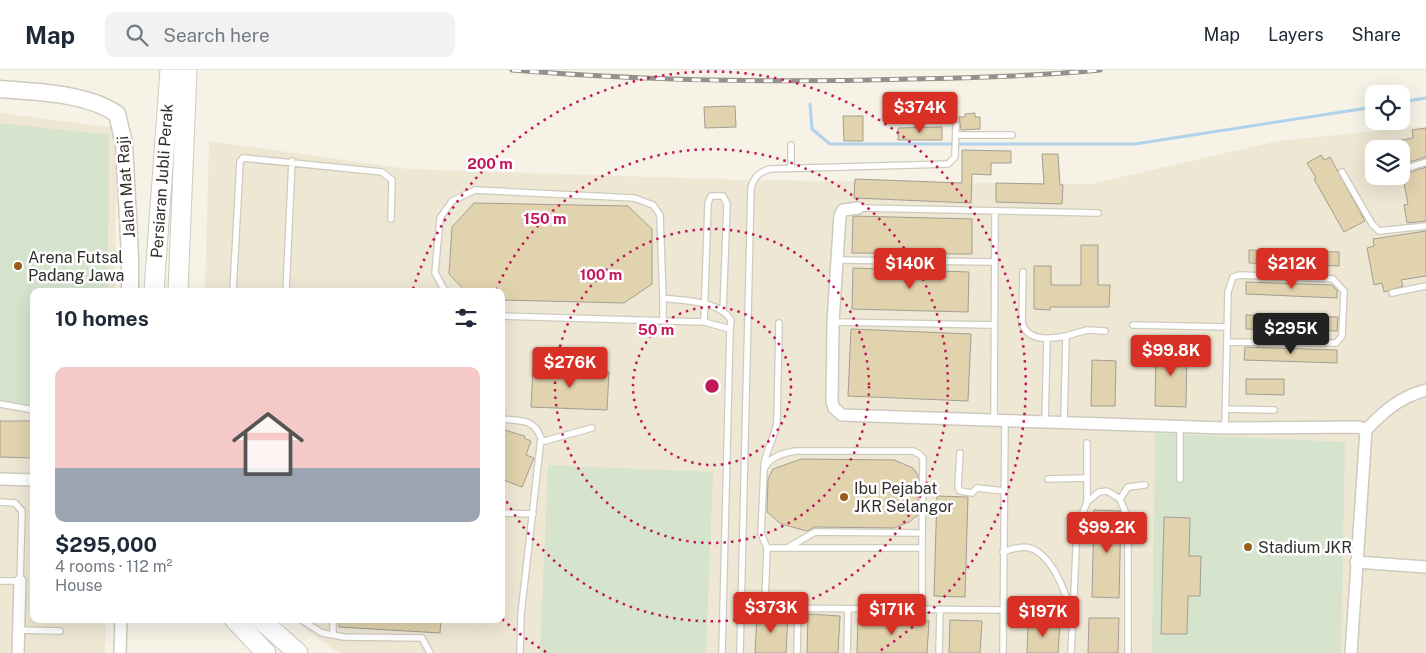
<!DOCTYPE html>
<html lang="en">
<head>
<meta charset="utf-8">
<style>
  :root { --surface:#fff; --page:#f2f2f3; --text:#1f2937; --muted:#747a83; --line:#e0e1e3; --accent:#d93025 }
  body { margin:0; font-family:"Public Sans",sans-serif; background:var(--page); color:var(--text); height:100vh; display:flex; flex-direction:column; font-size:19px; white-space:nowrap }
  * { box-sizing:border-box; margin:0 }
  p { font-size:16px; color:var(--muted) }
  .icon { flex:none; width:28px; height:28px; fill:none; stroke:currentColor; stroke-width:2; stroke-linecap:round; stroke-linejoin:round }
  .map { position:relative; flex:1; overflow:hidden }
  .details { position:absolute; left:30px; top:218px; width:475px; height:335px; display:flex; flex-direction:column; background:var(--surface); border-radius:10px; box-shadow:0 5px 20px #0002 }
  .details>* { flex:none }
  .tools { position:absolute; left:1365px; top:15px; display:grid; gap:10px }
  .tools a { display:grid; place-items:center; width:45px; height:45px; border-radius:10px; background:var(--surface); box-shadow:0 5px 20px #0002; font-size:25px }
  .price { position:absolute; translate:-50% -42px; padding:0 11px; border-radius:5px; background:var(--accent); color:#fff; font-size:16px; line-height:32px; filter:drop-shadow(0 1px 2px #0008) }
  .price::after { content:''; position:absolute; left:50%; top:30px; width:15px; height:11px; margin-left:-8px; background:inherit; clip-path:polygon(0 0,100% 0,50% 100%) }
  .price.active { background:#222; color:#fff }
  ul { padding:0; list-style:none }
  li { display:grid; align-content:center; gap:10px; height:265px; padding:0 25px }
  li+li { border-top:1px solid var(--line) }
  li span { display:grid; place-items:center; height:155px; border-radius:10px; color:#555 }
  li>.icon { margin-inline-start:auto }
  span .icon { width:90px; height:90px; fill:#fffc; stroke-width:1 }
  li b { font-size:21px }
  h2 { display:flex; justify-content:space-between; align-items:center; height:60px; padding:0 25px; font-size:21px }
  header { display:flex; align-items:center; gap:30px; box-sizing:border-box; height:70px; padding:0 25px; background:var(--surface); border-bottom:1px solid var(--line) }
  header strong { font-size:24px }
  nav { display:flex; gap:28px; margin-inline-start:auto; font-size:18px }
  .search { width:350px; height:45px; background:var(--page); display:flex; align-items:center; gap:12px; box-sizing:border-box; padding:0 18px; border-radius:10px; color:var(--muted); font-size:19px }
  .map>svg:first-child { display:block }
</style>
</head>
<body>
<header>
<strong>Map</strong>
<div class="search"><svg class="icon" aria-label="search" viewBox="0 0 24 24"><circle cx="10" cy="10" r="6"/><path d="M15 15l6 6"/></svg>Search here</div>
<nav><a>Map</a><a>Layers</a><a>Share</a></nav>
</header>
<div class="map">
<svg width="1426" height="583" viewBox="0 0 1426 583">
  <rect width="100%" height="100%" fill="#f6f2e6"/>
  <path fill="#eee7d4" fill-rule="evenodd" d="M0,43L117,58L115,221H34V549H106L105,583H0Z
    M1426,56V583H340L310,563L295,549H501V221H205L209,71L407,99L745,110L1091,114L1277,71ZM1374,79H1401V106H1374Z"/>
  <path fill="#d6e4ce" d="M0,53L109,65L108,221H34V336L0,330Z
    M1155,363L1345,372L1341,583H1152Z
    M548,395L713,402L706,583H540Z"/>
  <g fill="none" stroke-linecap="round" stroke-linejoin="round">
    <path stroke="#b0d2ed" stroke-width="3" d="M1401,32L1426,28
      M810,34L812,59L830,74H1135L1374,37"/>
  </g>
  <path fill="#e1d3ad" stroke="#a29e92" d="M735,36L736,57L705,58L704,37Z
    M975,43V47H980V59L961,60L959,47H965V44Z
    M843,46H863V71H844Z
    M942,57V70H898V58Z
    M1426,58V87L1403,94L1401,79H1398L1397,71L1413,68L1412,60Z
    M962,80L1011,81V93H991V105L972,104L971,133L854,128L855,109L962,113Z
    M1042,84H1058L1060,115H1063L1062,134L996,132V113L1044,114Z
    M1321,85L1324,90L1330,87L1365,151L1344,162L1314,109L1316,108L1307,93Z
    M1426,97V151L1407,153L1404,135L1408,134L1403,108L1405,107V104Z
    M474,133L628,136L652,159V214L624,233L501,230V221H465L449,204L452,157Z
    M853,146L972,149V184L852,183Z
    M1426,161V206L1401,210L1403,216L1384,222L1382,213L1374,215L1367,178L1374,176L1373,169Z
    M1081,175H1098V215H1110L1109,237H1050V240L1034,239V196H1051V215H1081Z
    M1249,180L1339,182V196L1249,193Z
    M853,198L969,202L968,242L852,239Z
    M1246,212L1332,215L1337,220V228L1246,224Z
    M1246,245L1338,247L1337,261L1246,259Z
    M851,259L971,264L968,331L848,326Z
    M1245,277L1337,280V293L1244,290Z
    M1156,278H1187L1186,337L1155,336Z
    M1092,290L1116,291L1115,336H1091Z
    M533,299L609,302L607,340L531,337Z
    M1246,309H1284V325L1246,324Z
    M0,351H34V388L0,387Z
    M501,359L525,366L524,368L531,371L526,385L534,388L522,417L501,409Z
    M801,389L894,390L913,398L918,405V445L909,452L894,458L815,457L807,461L781,454L767,442L768,409L773,399Z
    M937,426L968,427L965,527L934,526Z
    M1094,440L1120,441L1121,444L1119,528L1092,527Z
    M1164,447L1190,448L1189,486H1201L1200,526H1188L1187,564H1161Z
    M757,544L788,545L786,583H755Z
    M808,544L840,546L838,583H807Z
    M858,547L929,551L927,583H857Z
    M1089,548H1119L1118,583H1088Z
    M339,549H441L440,563L339,557Z
    M950,550L982,551L980,583H949Z
    M1028,552L1060,553L1058,583H1027Z"/>
  <g fill="none" stroke-linecap="round" stroke-linejoin="round">
    <g stroke="#cecabe" stroke-width="8">
      <path id="lane" d="M956,65H1012
        M791,75V99
        M1404,99L1426,92
        M1342,102L1372,154L1379,161L1426,156
        M858,138L1098,143
        M837,190L994,192
        M1023,202L1022,253C1028,272 1049,269 1066,266L1064,353
        M233,221L240,92L243,88L382,102L392,110L391,149
        M286,221L292,91
        M445,221L435,203L440,148L452,131L475,120L634,128L653,135L660,145L663,228C683,231 719,230 731,250L730,259
        M1392,223L1426,216
        M501,246L704,252L730,259L722,583
        M663,250V228
        M704,252L708,133L711,126H723L727,134L723,241
        M833,252L993,255
        M1133,255L1227,257
        M1066,266L1087,260L1105,261
        M0,334L34,340
        M1225,339L1274,340
        M501,349C520,351 534,348 541,368L521,544L520,583
        M994,351L995,142
        M1045,353L1047,269
        M1180,357V409
        M1225,358L1228,222L1233,207L1240,205L1333,209L1344,221L1342,266L1336,273L1227,272
        M541,372L592,358
        M960,383L958,417L960,421L972,423L977,418L1004,421
        M764,397C765,381 775,368 777,352L779,253
        M1048,409L1086,408
        M1120,429L1128,449V583
        M0,432L15,433L22,441L20,511H0
        M1087,432L1099,422L1107,421L1120,429L1128,417L1145,415
        M501,443L533,444
        M789,477L815,462L922,463
        M767,478H922V540
        M922,478L923,388L919,384L913,381H795C782,384 770,386 764,399L761,463L767,478L765,530L770,538L1003,540
        M1003,482C1011,479 1022,476 1030,478C1054,486 1066,525 1073,546L1077,458L1087,432V373
        M300,549L322,563L344,567L422,568L430,583
        M19,560L60,561
        M333,565V549
        M740,583L751,118C754,107 759,102 770,99L948,94L955,87L956,55
        M797,583L798,539
        M847,583L848,539
        M939,583L940,540
        M1003,583L1005,352
        M1071,583L1073,546"/>
    </g>
    <g stroke="#cecabe" stroke-width="14">
      <path id="street" d="M858,138L843,140L840,145L833,252L832,332L834,338L842,345L1225,358L1359,357L1366,360
        M0,409L34,410
        M1356,492L1426,497
        M18,583L20,511
        M120,583L121,549
        M1351,583L1366,360C1384,341 1400,327 1426,320"/>
    </g>
    <g stroke="#cecabe" stroke-width="19">
      <path id="secondary" d="M0,19C37,22 87,23 117,44L124,73L130,187V221"/>
    </g>
    <g stroke="#cecabe" stroke-width="21">
      <path id="primary" d="M154,221L170,0
        M178,221L187,0
        M234,549L266,583
        M260,549L298,583"/>
    </g>
    <use href="#lane" stroke="#fff" stroke-width="5.5"/>
    <use href="#street" stroke="#fff" stroke-width="11"/>
    <use href="#secondary" stroke="#fff" stroke-width="16"/>
    <use href="#primary" stroke="#fff" stroke-width="19"/>
    <g stroke="#949189" stroke-width="5">
      <path id="rail" d="M512,0C645,11 777,13 910,9C974,8 1037,6 1100,0"/>
    </g>
    <use href="#rail" stroke="#fff" stroke-width="3" stroke-dasharray="9" stroke-linecap="butt"/>
  </g>
  <g fill="none" stroke="#c2185b" stroke-width="2.5" stroke-dasharray="2.5 5">
    <circle cx="712" cy="316" r="79"/>
    <circle cx="712" cy="316" r="157"/>
    <path d="M496 220A236 236 0 1 1 502 423"/>
    <path d="M546 582A314 314 0 0 1 502 549M413 219A314 314 0 1 1 878 582"/>
  </g>
  <g fill="#975d1c" stroke="#fff" stroke-width="2">
    <circle cx="18" cy="196" r="5"/>
    <circle cx="844" cy="427" r="5"/>
    <circle cx="1248" cy="477" r="5"/>
  </g>
  <g text-anchor="middle" dominant-baseline="central" stroke-width="5" stroke-linejoin="round" paint-order="stroke">
    <g font-size="16" fill="#312f2b" stroke="#fff">
      <text transform="translate(162 111) rotate(-86)">Persiaran Jubli Perak</text>
      <text transform="translate(126 117) rotate(-94)">Jalan Mat Raji</text>
    </g>
    <g font-size="16" fill="#312f2b" stroke="#fff" text-anchor="start">
      <text x="28" y="187">Arena Futsal<tspan x="28" dy="18">Padang Jawa</tspan></text>
      <text x="854" y="418">Ibu Pejabat<tspan x="854" dy="18">JKR Selangor</tspan></text>
      <text x="1258" y="477">Stadium JKR</text>
    </g>
  </g>
  <circle cx="712" cy="316" r="8" fill="#c2185b" stroke="#fff" stroke-width="2.5"/>
  <g font-size="15" text-anchor="middle" font-weight="bold" fill="#c2185b" stroke="#fff" stroke-width="5" stroke-linejoin="round" paint-order="stroke">
    <text x="490" y="99">200 m</text>
    <text x="545" y="154">150 m</text>
    <text x="601" y="210">100 m</text>
    <text x="656" y="265">50 m</text>
  </g>
</svg>
<div class="tools">
<a><svg class="icon" aria-label="locate" viewBox="0 0 24 24"><circle cx="12" cy="12" r="6"/><path d="M12 2v4M12 18v4M2 12h4M18 12h4"/></svg></a>
<a><svg class="icon" aria-label="layers" viewBox="0 0 24 24"><path d="M12 4l9 5-9 5-9-5zM3 14l9 5 9-5"/></svg></a>
</div>
<b class="price" style="left:920px;top:64px">$374K</b>
<b class="price" style="left:910px;top:220px">$140K</b>
<b class="price" style="left:1292px;top:220px">$212K</b>
<b class="price active" style="left:1291px;top:285px">$295K</b>
<b class="price" style="left:1171px;top:307px">$99.8K</b>
<b class="price" style="left:570px;top:319px">$276K</b>
<b class="price" style="left:1107px;top:484px">$99.2K</b>
<b class="price" style="left:771px;top:564px">$373K</b>
<b class="price" style="left:892px;top:566px">$171K</b>
<b class="price" style="left:1043px;top:568px">$197K</b>
<section class="details">
<h2>10 homes<svg class="icon" aria-label="filters" viewBox="0 0 24 24"><path d="M4 7h16M4 17h16"/><circle cx="9" cy="7" r="2"/><circle cx="15" cy="17" r="2"/></svg></h2>
<ul>
<li><span style="background:linear-gradient(#f6c9c9 65%,#9aa5b1 0)"><svg class="icon" aria-label="home" viewBox="0 0 24 24"><path d="M3 11l9-7 9 7M6 9v11h12V9"/></svg></span><div><b>$295,000</b><p>4 rooms · 112 m²</p><p>House</p></div></li>
</ul>
</section>
</div>
</body>
</html>
